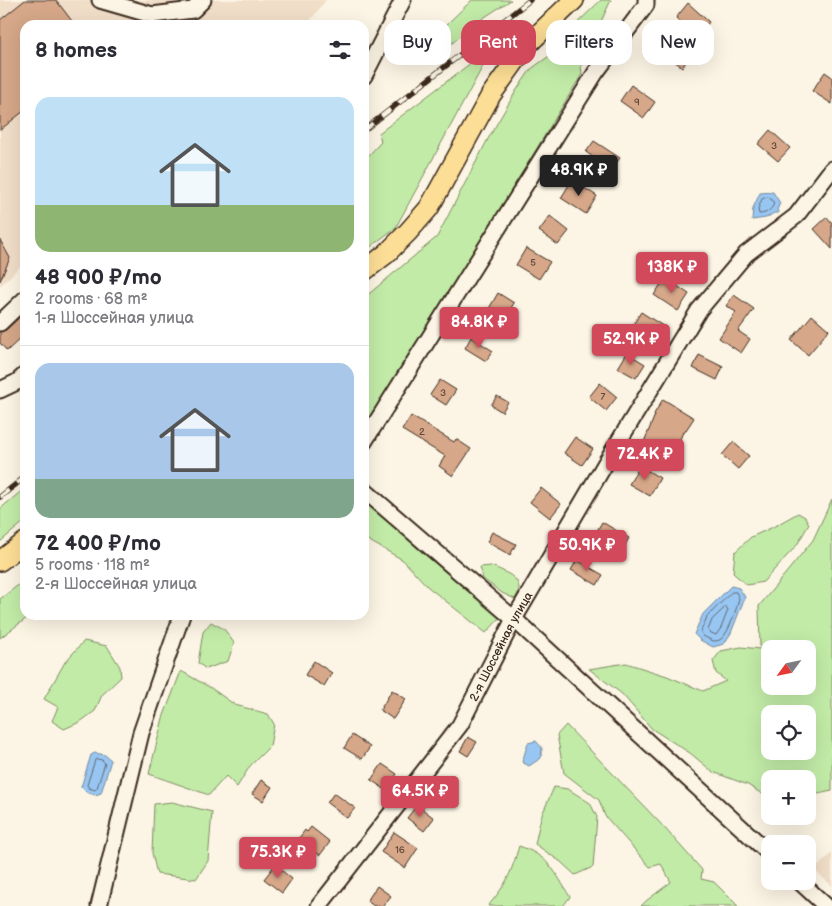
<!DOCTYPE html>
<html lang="en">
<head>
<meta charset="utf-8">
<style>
  :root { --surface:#fff; --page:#f7f7f7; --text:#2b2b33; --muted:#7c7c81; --line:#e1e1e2; --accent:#d1495b }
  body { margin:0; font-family:"Balsamiq Sans",sans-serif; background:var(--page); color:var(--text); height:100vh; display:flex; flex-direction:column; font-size:19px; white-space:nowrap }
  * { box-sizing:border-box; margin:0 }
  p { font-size:16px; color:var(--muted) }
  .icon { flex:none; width:28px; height:28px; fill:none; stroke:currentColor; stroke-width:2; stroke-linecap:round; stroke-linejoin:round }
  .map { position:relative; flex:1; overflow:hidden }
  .drawer { position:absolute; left:20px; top:20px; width:349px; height:600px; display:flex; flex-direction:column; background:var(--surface); border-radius:15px; box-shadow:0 5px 20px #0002 }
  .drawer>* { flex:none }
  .guide { position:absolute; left:384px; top:20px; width:372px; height:45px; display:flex; gap:10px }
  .needle { width:32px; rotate:237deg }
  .controls { position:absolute; left:761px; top:640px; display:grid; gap:10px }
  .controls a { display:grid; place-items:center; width:55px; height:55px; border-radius:10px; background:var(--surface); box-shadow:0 5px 20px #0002; font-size:25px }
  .price { position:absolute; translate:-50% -42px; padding:0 11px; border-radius:5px; background:var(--accent); color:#fff; font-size:16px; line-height:32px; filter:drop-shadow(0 1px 2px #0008) }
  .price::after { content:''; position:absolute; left:50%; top:30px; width:15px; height:11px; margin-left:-8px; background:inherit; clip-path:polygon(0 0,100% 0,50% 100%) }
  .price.active { background:#222; color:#fff }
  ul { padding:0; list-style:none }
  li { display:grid; align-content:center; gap:10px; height:265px; padding:0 15px }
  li+li { border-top:1px solid var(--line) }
  li span { display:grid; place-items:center; height:155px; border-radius:15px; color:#555 }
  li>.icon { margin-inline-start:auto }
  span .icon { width:90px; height:90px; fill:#fffc; stroke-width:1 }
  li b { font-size:21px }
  h2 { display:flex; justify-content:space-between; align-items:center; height:60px; padding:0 15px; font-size:21px }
  .pill { padding:0 18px; border-radius:15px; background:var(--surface); box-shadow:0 5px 20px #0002; font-size:18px; line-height:45px }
  .pill.active { background:var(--accent); color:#fff }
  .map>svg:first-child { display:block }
</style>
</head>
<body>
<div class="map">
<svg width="832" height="906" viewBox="0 0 832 906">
  <rect width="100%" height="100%" fill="#fcf5e5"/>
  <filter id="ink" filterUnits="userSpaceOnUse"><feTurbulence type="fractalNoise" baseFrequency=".02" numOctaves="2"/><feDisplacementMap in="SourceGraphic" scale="10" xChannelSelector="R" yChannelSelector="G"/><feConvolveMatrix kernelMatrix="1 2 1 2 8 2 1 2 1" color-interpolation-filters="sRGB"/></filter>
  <g filter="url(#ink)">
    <path fill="#f1dec9" d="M0,0H326L307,25H25V262L0,286Z
      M832,853V886L814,870Z"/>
    <path fill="#c2eba7" stroke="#7e8a62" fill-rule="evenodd" d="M472,0H511L477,22L431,61L421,49Z
      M601,0H611L581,64L582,74L364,433V298L437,237L488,139L516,91L531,69L552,54L573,27Z
      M476,59L483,66L396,227L364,252V153L369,155L381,142L379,133Z
      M25,488V521L0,542V509Z
      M364,499L423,553L500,618L486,633L428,587L403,560L364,538Z
      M832,499V791L808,796V779H770V799L748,785L713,772L690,753L652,729L622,694L589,669L626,663L667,676L703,691L726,681L716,673L713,661L721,651L741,647L760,649L759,606L813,540ZM770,649H808V686H770ZM770,714H808V751H770Z
      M798,513L805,517L809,524L797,545L763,582L747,585L733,573L735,552L751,537L773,527Z
      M491,566C506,572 528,580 515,599L502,593L483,579L480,567Z
      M25,580V615H31L0,638V599Z
      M211,622L224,629L234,643L228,661L206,669L198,663L203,632Z
      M84,641L107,646L120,667L121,677L102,695L95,711L80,722L64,729L52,721L58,707L44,699L65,662Z
      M181,671L211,688L235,705L268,714L274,724L270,746L250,766L237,787L226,776L209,795L149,774L163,718Z
      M566,725L661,824L702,870L701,879L714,882L738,906H641L646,901L671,882L661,864L650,867L605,816L599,800L564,773L557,735Z
      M554,787L568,789L590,803L597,817L593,867L575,875L561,862L535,844L541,817Z
      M172,802L212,812L208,861L196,879L157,874L152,853L154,804Z
      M519,846C549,856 555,872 570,897L563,906H488C507,884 511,873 519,846Z"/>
    <path fill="#98c6f2" stroke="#73889d" d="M773,192L780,203L777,210L779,213H774L766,218L752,220L753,208L760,193Z
      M731,586L739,588L745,597L731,633L724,644L713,647L700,640L694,634L703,614Z
      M536,741L542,748L541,758L529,766L522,762L528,743Z
      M95,753L105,755L111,760L101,793L95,795L86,792L81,787L91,755Z"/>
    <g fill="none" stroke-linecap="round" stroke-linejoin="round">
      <path stroke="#606873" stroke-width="1" d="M769,197L774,203C772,210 766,214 759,214L758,209L762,199Z
        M732,592H736L739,598C737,608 729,633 721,639C719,641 715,641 713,641L703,636L701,631L707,617Z
        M726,607L728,610L721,628L716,635L709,632L708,630L712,620Z
        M97,759L102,760L105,763L97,788L95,790L89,788L87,785L95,760Z"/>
    </g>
    <path fill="#d6a789" stroke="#3b2a1e" d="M25,0H56L75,25H25V110L0,130V20Z
      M688,3L709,22L698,36L676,18Z
      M665,35L691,56L682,67L656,47Z
      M825,72L832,77V104L812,91Z
      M631,85L655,102L644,118L620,101Z
      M770,130L790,148L778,161L758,144Z
      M594,141L620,158L611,170L586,152Z
      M572,180L597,196L586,214L561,198Z
      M550,216L569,231L558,245L539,231Z
      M827,217L832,223V249L814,229Z
      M0,240L10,258L0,281Z
      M526,248L550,262L539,279L516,265Z
      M665,278L689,294L678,311L654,295Z
      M498,293L514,303L500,326L484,317Z
      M734,295L754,309L738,331L750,339L741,353L719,338L736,312L726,306Z
      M25,312V334L7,351L0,343V332L6,330Z
      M641,312L666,328L656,343L631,328Z
      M812,315L829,330L808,355L791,340Z
      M471,337L493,351L486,361L465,348Z
      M627,353L645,364L636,378L618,368Z
      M699,355L723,367L717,380L693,368Z
      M440,380L456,390L446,405L430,395Z
      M600,383L617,397L606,411L589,397Z
      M497,396L508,402L502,412L491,405Z
      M663,399L694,418L684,433L683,432L674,454L644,442L655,415L654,414Z
      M411,416L454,442L456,439L471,449L453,476L439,466L445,456L402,430Z
      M575,437L593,449L582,465L564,453Z
      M733,442L749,456L738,469L722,455Z
      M640,466L660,478L650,496L629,484Z
      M541,488L561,504L550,518L530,502Z
      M602,522L629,538L621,552L594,536Z
      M492,532L516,544L510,555L487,542Z
      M577,560L603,575L597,585L571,570Z
      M314,661L332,673L324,686L305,675Z
      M392,690L406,699L393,719L380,710Z
      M352,735L370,747L362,759L344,748Z
      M468,737L477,742L468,756L460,751Z
      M382,764L397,774L386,790L371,780Z
      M261,780L272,787L263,801L252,794Z
      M334,793L355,808L347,818L327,803Z
      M417,805L434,818L424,831L407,818Z
      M311,827L330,842L320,855L317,853L312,859L294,845L305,830L307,832Z
      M394,832L418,848L405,868L381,852Z
      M275,865L292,879L282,893L264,879Z
      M377,886L391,896L383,906H374L367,901Z"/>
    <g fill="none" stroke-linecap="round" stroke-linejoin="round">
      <g stroke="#3b2a1e" stroke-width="19">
        <g id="minor">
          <path d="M100,0L152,15L193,10L203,0"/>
          <path d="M364,76L403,0"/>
          <path d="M0,323L25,299"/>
          <path d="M0,390L17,382L25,375"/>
          <path d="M364,442L596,72L646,5V0"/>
          <path d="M364,490L514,619L770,854"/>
          <path d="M799,881L826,906"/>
          <path d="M99,906L141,733L182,615"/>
          <path id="s1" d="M319,906L460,725L514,619L608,459L699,310L746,254L796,216L832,169"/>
        </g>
      </g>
      <g stroke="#3b2a1e" stroke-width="22">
        <path id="major" d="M364,271L386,254L408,232L429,208L491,95L526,46L574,0
          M0,561L25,542"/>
      </g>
      <use href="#minor" stroke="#fcf5e5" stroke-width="15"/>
      <use href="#major" stroke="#fdde96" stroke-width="19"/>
      <g stroke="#3b2a1e" stroke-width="5.5">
        <path id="rail" d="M364,130L530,0
          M0,497L25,477"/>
      </g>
      <use href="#rail" stroke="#fcf5e5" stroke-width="4" stroke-dasharray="11" stroke-linecap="butt"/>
    </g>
  </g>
  <g text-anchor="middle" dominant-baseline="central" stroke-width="4" stroke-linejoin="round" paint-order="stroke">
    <g font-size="10" fill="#624939">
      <text x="637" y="102">9</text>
      <text x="774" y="146">3</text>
      <text x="533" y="263">5</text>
      <text x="443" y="393">3</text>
      <text x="603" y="397">7</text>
      <text x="422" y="432">2</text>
      <text x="400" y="850">16</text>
    </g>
    <g font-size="12" fill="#3b2a1e" stroke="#fcf5e5">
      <text stroke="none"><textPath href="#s1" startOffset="318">2-я Шоссейная улица</textPath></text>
    </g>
  </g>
</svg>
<div class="controls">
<a><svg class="needle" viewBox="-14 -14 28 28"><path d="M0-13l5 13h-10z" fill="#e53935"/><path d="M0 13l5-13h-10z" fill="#7c7c81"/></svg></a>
<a><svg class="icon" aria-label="locate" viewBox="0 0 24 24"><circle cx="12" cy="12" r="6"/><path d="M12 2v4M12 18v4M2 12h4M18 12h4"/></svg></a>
<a>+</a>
<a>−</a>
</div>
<b class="price active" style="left:579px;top:197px">48.9K ₽</b>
<b class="price" style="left:672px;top:294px">138K ₽</b>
<b class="price" style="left:479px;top:349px">84.8K ₽</b>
<b class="price" style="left:631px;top:366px">52.9K ₽</b>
<b class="price" style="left:645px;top:481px">72.4K ₽</b>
<b class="price" style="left:587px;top:572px">50.9K ₽</b>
<b class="price" style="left:420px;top:818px">64.5K ₽</b>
<b class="price" style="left:278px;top:879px">75.3K ₽</b>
<div class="guide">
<a class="pill">Buy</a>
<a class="pill active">Rent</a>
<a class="pill">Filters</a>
<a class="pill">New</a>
</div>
<section class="drawer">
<h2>8 homes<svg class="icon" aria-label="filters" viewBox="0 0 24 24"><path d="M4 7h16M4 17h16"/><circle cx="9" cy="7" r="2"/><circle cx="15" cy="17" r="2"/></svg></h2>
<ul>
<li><span style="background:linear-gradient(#bfe0f5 70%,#8fb573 0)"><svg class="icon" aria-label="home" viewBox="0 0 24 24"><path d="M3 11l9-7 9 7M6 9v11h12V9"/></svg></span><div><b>48 900 ₽/mo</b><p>2 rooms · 68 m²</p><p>1-я Шоссейная улица</p></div></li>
<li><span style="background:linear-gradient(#a9c7e8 75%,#7fa58c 0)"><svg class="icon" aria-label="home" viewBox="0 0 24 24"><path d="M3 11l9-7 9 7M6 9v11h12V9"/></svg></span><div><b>72 400 ₽/mo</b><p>5 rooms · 118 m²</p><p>2-я Шоссейная улица</p></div></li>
</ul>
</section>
</div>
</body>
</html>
